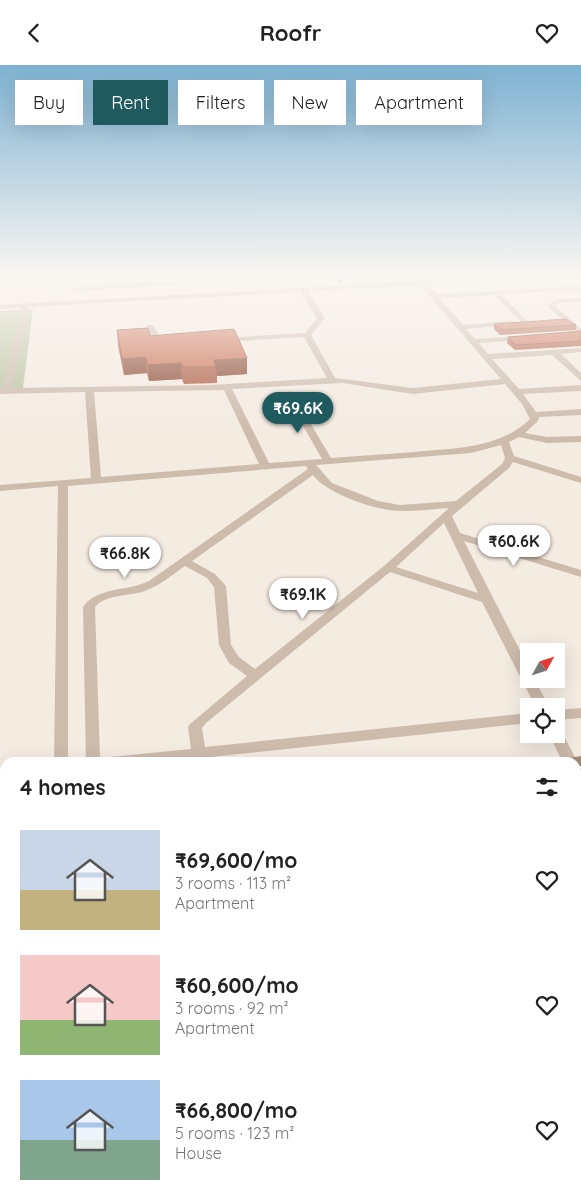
<!DOCTYPE html>
<html lang="en">
<head>
<meta charset="utf-8">
<style>
  :root { --surface:#fff; --page:#f2f2f2; --text:#222; --muted:#767676; --accent:#1f5a5e }
  body { margin:0; font-family:Quicksand,sans-serif; background:var(--page); color:var(--text); height:100vh; display:flex; flex-direction:column; font-size:19px; white-space:nowrap }
  * { box-sizing:border-box; margin:0 }
  p { font-size:16px; color:var(--muted) }
  .icon { flex:none; width:28px; height:28px; fill:none; stroke:currentColor; stroke-width:2; stroke-linecap:round; stroke-linejoin:round }
  .map { position:relative; flex:1; overflow:hidden }
  .drawer { position:absolute; left:0px; top:692px; width:581px; height:446px; display:flex; flex-direction:column; background:var(--surface); border-radius:15px 15px 0 0; box-shadow:0 5px 20px #0002 }
  .drawer>* { flex:none }
  .hud { position:absolute; left:15px; top:15px; width:551px; height:45px; display:flex; gap:10px }
  .needle { width:32px; rotate:50deg }
  .buttons { position:absolute; left:520px; top:578px; display:grid; gap:10px }
  .buttons a { display:grid; place-items:center; width:45px; height:45px; border-radius:0px; background:var(--surface); box-shadow:0 5px 20px #0002; font-size:25px }
  .price { position:absolute; translate:-50% -42px; padding:0 11px; border-radius:18px; background:#fff; color:#222; font-size:16px; line-height:32px; filter:drop-shadow(0 1px 2px #0008) }
  .price::after { content:''; position:absolute; left:50%; top:30px; width:15px; height:11px; margin-left:-8px; background:inherit; clip-path:polygon(0 0,100% 0,50% 100%) }
  .price.selected { background:var(--accent); color:#fff }
  ul { padding:0; list-style:none }
  li { display:flex; align-items:center; gap:15px; height:125px; padding:0 20px }
  li span { display:grid; place-items:center; flex:none; width:140px; height:100px; border-radius:0px; color:#555 }
  li>.icon { margin-inline-start:auto }
  span .icon { width:60px; height:60px; fill:#fffc; stroke-width:1 }
  li b { font-size:21px }
  h2 { display:flex; justify-content:space-between; align-items:center; height:60px; padding:0 20px; font-size:21px }
  .pill { padding:0 18px; border-radius:0px; background:var(--surface); box-shadow:0 5px 20px #0002; font-size:18px; line-height:45px }
  .pill.selected { background:var(--accent); color:#fff }
  header { display:flex; justify-content:space-between; align-items:center; height:65px; padding:0 20px; background:var(--surface); font-size:22px; font-weight:700 }
  .map>svg:first-child { display:block }
</style>
</head>
<body>
<header><svg class="icon" aria-label="back" viewBox="0 0 24 24"><path d="M15 5l-7 7 7 7"/></svg>Roofr<svg class="icon" aria-label="heart" viewBox="0 0 24 24"><path d="M12 20l-8-8c-3-5 5-10 8-4 3-6 11-1 8 4z"/></svg></header>
<div class="map">
<svg width="581" height="1138" viewBox="0 0 581 1138">
  <rect width="100%" height="100%" fill="#f4ebe1"/>
  <path fill="#b8c4a0" d="M33,244L23,323L0,326V246Z"/>
  <g fill="none" stroke-linecap="round" stroke-linejoin="round">
    <path fill="#cdbbac" fill-rule="evenodd" d="M116,209H157L75,216L72,214L75,212Z
      M290,209H335L74,226L71,224L74,222Z
      M412,209H419L424,215L526,209H571L427,219L436,229L581,221V225L501,229L527,256L528,258L524,260L494,230L439,233L463,260L511,256L515,258L511,260L466,264L475,274L524,271L528,273L524,275L479,278L488,289L581,283V287L561,289L581,308V316L552,290L492,294L519,324L581,320V326L523,329L536,347L581,344V350L539,352L538,356L525,368L547,372L581,371V377L547,378L519,372L509,377L514,391L581,412V418L513,397L509,403L452,451L460,468L581,505V512L464,476L529,603V614H534L549,641H535L482,537L390,507L206,658L202,663L205,682L529,648V658L155,698H86L83,542C98,521 127,527 149,516L308,404L306,401L68,421V698H54L58,421L0,426V420L91,413L85,327L0,329V323H3L22,243L0,244V240L417,216ZM420,220L501,314L413,323L335,313L311,270L325,253L308,226ZM301,227L317,253L305,268L222,273L218,275L222,277L304,272L327,313L211,320L12,323L29,242ZM342,318L413,329L505,319L522,339L530,354C499,384 456,383 415,387C387,389 359,391 331,393L293,329L289,326L285,329L322,394L269,398L232,324ZM224,325L259,399L101,412L94,327ZM501,380L505,393L502,399L456,436L400,440L378,436L332,418L316,400L471,388ZM313,410C327,429 377,446 401,446C417,446 433,444 449,443L384,501L255,604L239,592L231,580L226,521L215,509L192,496ZM444,458L478,528L396,502ZM185,501L207,513L214,522L219,580L229,598L247,611L190,659L188,662L191,684L100,693L95,542C107,528 131,532 147,525C161,520 173,509 185,501Z
      M581,233V237L558,238L555,241L581,264V270L547,241L556,234Z
      M147,260H153L160,272L172,275V279L154,276L146,262Z
      M581,643V653L556,655V645Z
      M556,664L561,666L563,669L578,698L576,701V698H563L549,669H556Z
      M576,702L581,703V721L576,720Z
      M576,887L581,888V912L576,910Z
      M69,1134H91V1138H69Z
      M383,1134H405L406,1138H384Z"/>
    <path fill="#a18a7d" fill-rule="evenodd" d="M581,691V701L576,702V698H561L563,694Z
      M576,720H581V730H576Z
      M5,766V778L0,779V767Z
      M5,794V806L0,807V795Z"/>
  </g>
  <path fill="#ac5a40" d="M335,209H342V218L339,219Z
    M494,259L576,260V265L500,270L494,264Z
    M117,265L150,271L247,309L217,311V318L184,319L182,314L149,316L147,308L124,310L118,281Z
    M581,266V281L515,285L507,278L508,272Z
    M576,906L581,912V963L576,964Z
    M581,1045V1113L576,1114V1046Z
    M463,1134H520L498,1138H464Z"/>
  <path fill="#8c4a34" d="M145,292L147,308L124,310L122,294Z
    M247,293V309L217,311L216,302L214,295Z
    M181,298L182,314L149,316L148,300Z"/>
  <path fill="#c8694b" stroke="#8c4a34" d="M337,209H342V213L339,214Z
    M566,254L576,260L501,265L494,259Z
    M148,263L150,271L234,264L247,293L214,295L216,302H183L181,298L148,300L145,292L122,294L117,265Z
    M581,266V276L516,280L508,272Z
    M576,906H578L581,912V948L576,949Z
    M581,1045V1100L576,1101V1046Z
    M266,1134H355L356,1138H267Z"/>
  <linearGradient id="sky" x2="0" y2="1"><stop stop-color="#7eb2d2"/><stop offset="0.57" stop-color="#faf6f2"/><stop offset="1" stop-color="#faf6f2" stop-opacity="0"/></linearGradient>
  <rect width="581" height="369" fill="url(#sky)"/>
</svg>
<div class="buttons">
<a><svg class="needle" viewBox="-14 -14 28 28"><path d="M0-13l5 13h-10z" fill="#e53935"/><path d="M0 13l5-13h-10z" fill="#767676"/></svg></a>
<a><svg class="icon" aria-label="locate" viewBox="0 0 24 24"><circle cx="12" cy="12" r="6"/><path d="M12 2v4M12 18v4M2 12h4M18 12h4"/></svg></a>
</div>
<b class="price selected" style="left:298px;top:369px">₹69.6K</b>
<b class="price" style="left:514px;top:502px">₹60.6K</b>
<b class="price" style="left:125px;top:514px">₹66.8K</b>
<b class="price" style="left:303px;top:555px">₹69.1K</b>
<div class="hud">
<a class="pill">Buy</a>
<a class="pill selected">Rent</a>
<a class="pill">Filters</a>
<a class="pill">New</a>
<a class="pill">Apartment</a>
</div>
<section class="drawer">
<h2>4 homes<svg class="icon" aria-label="filters" viewBox="0 0 24 24"><path d="M4 7h16M4 17h16"/><circle cx="9" cy="7" r="2"/><circle cx="15" cy="17" r="2"/></svg></h2>
<ul>
<li><span style="background:linear-gradient(#c9d6e8 60%,#c2b280 0)"><svg class="icon" aria-label="home" viewBox="0 0 24 24"><path d="M3 11l9-7 9 7M6 9v11h12V9"/></svg></span><div><b>₹69,600/mo</b><p>3 rooms · 113 m²</p><p>Apartment</p></div><svg class="icon" aria-label="heart" viewBox="0 0 24 24"><path d="M12 20l-8-8c-3-5 5-10 8-4 3-6 11-1 8 4z"/></svg></li>
<li><span style="background:linear-gradient(#f6c9c9 65%,#8fb573 0)"><svg class="icon" aria-label="home" viewBox="0 0 24 24"><path d="M3 11l9-7 9 7M6 9v11h12V9"/></svg></span><div><b>₹60,600/mo</b><p>3 rooms · 92 m²</p><p>Apartment</p></div><svg class="icon" aria-label="heart" viewBox="0 0 24 24"><path d="M12 20l-8-8c-3-5 5-10 8-4 3-6 11-1 8 4z"/></svg></li>
<li><span style="background:linear-gradient(#a9c7e8 60%,#7fa58c 0)"><svg class="icon" aria-label="home" viewBox="0 0 24 24"><path d="M3 11l9-7 9 7M6 9v11h12V9"/></svg></span><div><b>₹66,800/mo</b><p>5 rooms · 123 m²</p><p>House</p></div><svg class="icon" aria-label="heart" viewBox="0 0 24 24"><path d="M12 20l-8-8c-3-5 5-10 8-4 3-6 11-1 8 4z"/></svg></li>
</ul>
</section>
</div>
</body>
</html>
